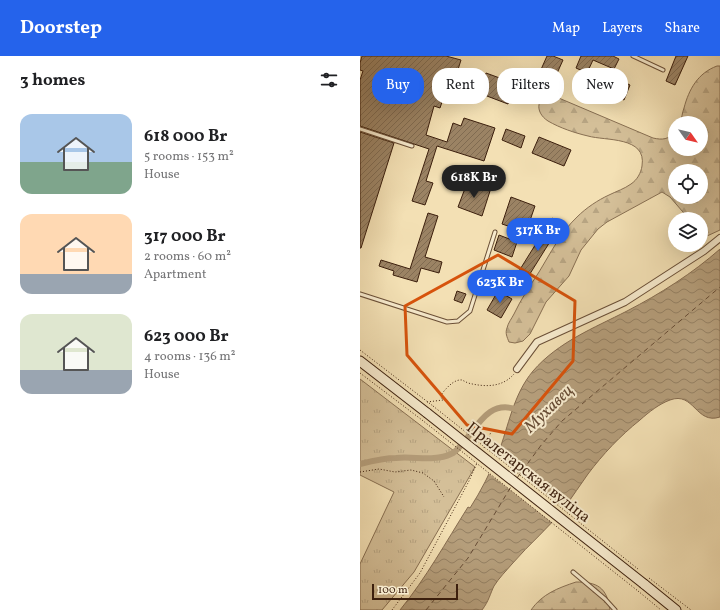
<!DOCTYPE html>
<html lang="en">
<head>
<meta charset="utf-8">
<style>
  :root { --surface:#fff; --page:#f6f6f6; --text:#202124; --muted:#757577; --accent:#2563eb }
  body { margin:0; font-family:Vollkorn,serif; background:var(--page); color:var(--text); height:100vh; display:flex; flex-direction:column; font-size:15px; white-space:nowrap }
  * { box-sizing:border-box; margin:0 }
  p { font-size:13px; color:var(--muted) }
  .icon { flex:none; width:22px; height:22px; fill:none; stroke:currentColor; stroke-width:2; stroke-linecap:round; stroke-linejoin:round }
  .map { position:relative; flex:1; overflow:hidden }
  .drawer { display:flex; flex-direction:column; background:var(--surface); width:360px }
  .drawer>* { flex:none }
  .banner { position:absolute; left:12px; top:12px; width:288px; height:36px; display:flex; gap:8px }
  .needle { width:26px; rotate:124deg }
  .controls { position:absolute; left:308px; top:60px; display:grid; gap:8px }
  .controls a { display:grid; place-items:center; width:40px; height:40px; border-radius:50%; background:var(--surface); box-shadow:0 4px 16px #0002; font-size:20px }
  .scale { position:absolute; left:12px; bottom:10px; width:86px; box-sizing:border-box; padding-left:4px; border:2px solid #3c1f0d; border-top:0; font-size:11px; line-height:14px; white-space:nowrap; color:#3c1f0d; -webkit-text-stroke:3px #f7ebce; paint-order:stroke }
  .price { position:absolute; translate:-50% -34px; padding:0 9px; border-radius:14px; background:var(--accent); color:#fff; font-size:13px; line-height:26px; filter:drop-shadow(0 1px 2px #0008) }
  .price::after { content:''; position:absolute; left:50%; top:24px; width:12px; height:9px; margin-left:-6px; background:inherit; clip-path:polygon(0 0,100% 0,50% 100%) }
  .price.selected { background:#222; color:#fff }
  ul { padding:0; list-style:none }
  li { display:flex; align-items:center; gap:12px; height:100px; padding:0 20px }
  li span { display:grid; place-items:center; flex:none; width:112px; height:80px; border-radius:12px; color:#555 }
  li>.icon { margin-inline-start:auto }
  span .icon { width:48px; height:48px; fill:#fffc; stroke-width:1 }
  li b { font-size:17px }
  h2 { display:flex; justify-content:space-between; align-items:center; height:48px; padding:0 20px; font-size:17px }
  .tag { padding:0 14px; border-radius:16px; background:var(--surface); box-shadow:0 4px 16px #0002; font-size:14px; line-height:36px }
  .tag.selected { background:var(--accent); color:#fff }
  header { display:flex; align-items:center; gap:24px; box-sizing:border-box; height:56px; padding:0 20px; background:var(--accent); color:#fff }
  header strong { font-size:19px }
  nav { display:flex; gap:22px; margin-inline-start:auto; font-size:14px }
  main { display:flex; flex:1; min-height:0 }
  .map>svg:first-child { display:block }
</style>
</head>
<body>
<header>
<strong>Doorstep</strong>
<nav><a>Map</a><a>Layers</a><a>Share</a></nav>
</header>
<main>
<section class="drawer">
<h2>3 homes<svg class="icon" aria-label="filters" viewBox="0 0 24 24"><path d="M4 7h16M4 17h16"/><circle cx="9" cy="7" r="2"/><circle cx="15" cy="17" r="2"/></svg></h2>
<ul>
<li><span style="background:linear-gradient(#a9c7e8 60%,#7fa58c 0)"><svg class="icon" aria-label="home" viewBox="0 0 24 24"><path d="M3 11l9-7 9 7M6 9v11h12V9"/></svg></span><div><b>618 000 Br</b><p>5 rooms · 153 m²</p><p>House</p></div></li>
<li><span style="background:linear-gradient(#ffd9b3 75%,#9aa5b1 0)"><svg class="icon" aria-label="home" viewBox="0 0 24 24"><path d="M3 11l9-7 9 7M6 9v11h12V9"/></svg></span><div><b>317 000 Br</b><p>2 rooms · 60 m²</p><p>Apartment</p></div></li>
<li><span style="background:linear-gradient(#dfe7d0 70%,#9aa5b1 0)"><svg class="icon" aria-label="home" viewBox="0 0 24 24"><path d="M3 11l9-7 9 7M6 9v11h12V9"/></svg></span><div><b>623 000 Br</b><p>4 rooms · 136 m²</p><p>House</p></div></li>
</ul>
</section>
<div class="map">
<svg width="360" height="554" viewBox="0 0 360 554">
  <defs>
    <pattern id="grass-tufts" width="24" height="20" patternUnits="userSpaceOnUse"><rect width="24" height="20" fill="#d4bf98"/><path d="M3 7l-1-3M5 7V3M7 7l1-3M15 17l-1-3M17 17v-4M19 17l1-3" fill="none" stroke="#b7a482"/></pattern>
    <pattern id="forest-firs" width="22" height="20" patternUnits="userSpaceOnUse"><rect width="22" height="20" fill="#d4bf98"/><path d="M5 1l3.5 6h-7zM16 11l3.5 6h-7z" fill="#b7a482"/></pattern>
    <pattern id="water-waves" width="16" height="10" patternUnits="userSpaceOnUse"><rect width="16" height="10" fill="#b59e7b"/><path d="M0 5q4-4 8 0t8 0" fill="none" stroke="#948063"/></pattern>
    <pattern id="building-hatch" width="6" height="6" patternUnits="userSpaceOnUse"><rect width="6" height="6" fill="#9b8364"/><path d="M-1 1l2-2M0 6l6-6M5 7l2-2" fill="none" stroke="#806b51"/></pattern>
  </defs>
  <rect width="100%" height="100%" fill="#f3e0b4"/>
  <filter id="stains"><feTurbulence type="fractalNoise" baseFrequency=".005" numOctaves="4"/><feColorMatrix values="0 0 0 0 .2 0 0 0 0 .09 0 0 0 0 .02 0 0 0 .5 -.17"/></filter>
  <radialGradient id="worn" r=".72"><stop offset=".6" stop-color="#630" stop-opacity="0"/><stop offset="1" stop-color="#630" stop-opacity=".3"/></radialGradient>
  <path fill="url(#grass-tufts)" stroke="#886f52" d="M0,323L115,411L54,516L22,554H0V508L34,436L0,419Z"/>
  <path fill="url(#forest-firs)" stroke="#886f52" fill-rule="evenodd" d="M357,10H360V174L347,180L341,175V163H329L310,141L302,136L247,166L238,173L221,194L209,220L186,246L170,278L163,285L155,287L149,286C147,281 145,277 147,272C148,267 152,262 154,258C161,243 170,230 179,216C190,198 201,176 217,161C226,152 238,144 249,139C257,135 264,133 271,128C277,124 281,117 282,110C287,80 245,85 228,80C215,77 200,72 188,65C174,56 176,39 194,40L293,82C302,84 309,84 315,75V93H341V67H320C322,62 322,57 324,52C329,33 338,17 357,10ZM315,115H341V141H315Z
    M216,526C237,526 247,531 250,554H171C182,538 198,532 216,526Z"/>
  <path fill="url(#water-waves)" stroke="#856b4f" d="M360,193V361C336,369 334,335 310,344C299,348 289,356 280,364C260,380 243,398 228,418C220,429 213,440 205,451C189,472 169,488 152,508C146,515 139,522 134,530C130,538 129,545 122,554H40C66,522 86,486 108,451L110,452C121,435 130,417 138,398C149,369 153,339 173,315C198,286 234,272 267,255C300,238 333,217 360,193Z"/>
  <path fill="#f3e0b4" d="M135,398L206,454L194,468L127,416Z"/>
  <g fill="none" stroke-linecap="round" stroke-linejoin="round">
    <path stroke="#b59e7b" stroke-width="6" d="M0,408C12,405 24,402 36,402C54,400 74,406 91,398C96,396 100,390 104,386C119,367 131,343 158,354"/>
    <path stroke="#664b34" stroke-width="1" stroke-dasharray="5 4" stroke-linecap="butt" d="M157,422L182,388L202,365L360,231
      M66,554L108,502L152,429"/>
  </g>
  <path fill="url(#building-hatch)" stroke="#3c1f0d" d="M2,0H86L101,4L90,39L85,37L80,52L74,50L66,79L87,86L93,67L101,70L104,62L135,72L124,105L77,90L66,125L73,127L65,149L52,145L69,93L0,70V24L3,15L0,14V7Z
    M187,0H193L203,4L194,24L179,18Z
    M221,0H253L259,3L254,13L233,4L227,17L216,12Z
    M316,0H328L315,29L306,25Z
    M126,17L156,28L148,48L119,37Z
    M262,25L270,29L264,44L255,40Z
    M146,73L165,80L161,92L142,84Z
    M0,76L34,87L1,192H0Z
    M179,81L211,94L204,110L172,97Z
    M107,127L130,135L122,160L98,151Z
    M151,141L175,150L166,176L142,168Z
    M68,157L78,160L65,201L82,206L79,217L61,212L57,226L33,219L34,215L19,210L21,204L50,213Z
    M192,162L201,168L163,229L154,223Z
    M139,179L157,186L152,201L134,194Z
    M97,235L106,238L102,247L94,244Z
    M138,235L152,243L141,262L127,254Z"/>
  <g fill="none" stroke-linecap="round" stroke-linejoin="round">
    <g stroke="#6a4f37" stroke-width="5">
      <path id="service" d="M273,0L303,14
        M0,73L52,90
        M0,238L87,266L98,265L110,255L135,176
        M213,516L245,543L255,554"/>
    </g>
    <g stroke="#6a4f37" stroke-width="8">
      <path id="minor" d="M157,313L177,286L265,246L344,195L360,182"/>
    </g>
    <g stroke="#3c1f0d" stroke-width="11">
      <path id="secondary" d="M0,305L67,357
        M284,528L316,554"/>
    </g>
    <path stroke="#3c1f0d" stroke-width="1" stroke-dasharray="1 2" stroke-linecap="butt" d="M0,294L73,350
      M0,317L62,364
      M67,346L83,344L80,340C85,334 93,323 102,324C104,325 106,326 108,327C124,331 142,332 154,318
      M124,392L131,376
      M0,416L19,413L35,416L51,414L63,417L74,425L84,441
      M289,522L331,554
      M278,535L301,554
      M32,554L60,517L109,425L117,407"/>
    <use href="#service" stroke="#f7ebce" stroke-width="3"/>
    <use href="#minor" stroke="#f7ebce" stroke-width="6"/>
    <use href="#secondary" stroke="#f7ebce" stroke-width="9"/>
    <g stroke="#3c1f0d" stroke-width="11" stroke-linecap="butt">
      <path id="secondary-bridge" d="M67,357L284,528"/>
    </g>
    <path stroke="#3c1f0d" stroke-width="1" stroke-dasharray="1 2" stroke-linecap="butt" d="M73,350L278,513
      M62,364L278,535"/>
    <use href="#secondary-bridge" stroke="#f7ebce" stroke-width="9"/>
  </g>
  <path fill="none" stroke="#d7530c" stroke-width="3" stroke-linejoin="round" d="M138,199L215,245L213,305L152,378L107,369L47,299L45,250Z"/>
  <g text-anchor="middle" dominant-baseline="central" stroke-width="4" stroke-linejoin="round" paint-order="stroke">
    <g font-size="16" fill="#3c1f0d" stroke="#f7ebce">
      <text transform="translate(168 417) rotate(38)">Пралетарская вуліца</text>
    </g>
    <g font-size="17" font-style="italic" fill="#664b34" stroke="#f7ebce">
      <text transform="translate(189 353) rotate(-44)">Мухавец</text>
    </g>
  </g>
  <rect width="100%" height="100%" filter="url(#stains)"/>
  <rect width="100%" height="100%" fill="url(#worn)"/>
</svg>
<div class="controls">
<a><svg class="needle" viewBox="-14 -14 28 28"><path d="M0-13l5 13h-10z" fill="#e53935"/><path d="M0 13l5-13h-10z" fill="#757577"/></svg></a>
<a><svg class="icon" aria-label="locate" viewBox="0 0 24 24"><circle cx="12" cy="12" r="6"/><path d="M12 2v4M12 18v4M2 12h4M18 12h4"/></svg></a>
<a><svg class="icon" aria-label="layers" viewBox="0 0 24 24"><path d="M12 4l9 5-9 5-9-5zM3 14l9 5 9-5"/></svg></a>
</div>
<div class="scale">100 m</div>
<b class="price selected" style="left:114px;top:143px">618K Br</b>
<b class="price" style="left:178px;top:196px">317K Br</b>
<b class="price" style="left:140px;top:248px">623K Br</b>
<div class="banner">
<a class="tag selected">Buy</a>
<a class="tag">Rent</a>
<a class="tag">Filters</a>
<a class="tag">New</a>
</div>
</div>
</main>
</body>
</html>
